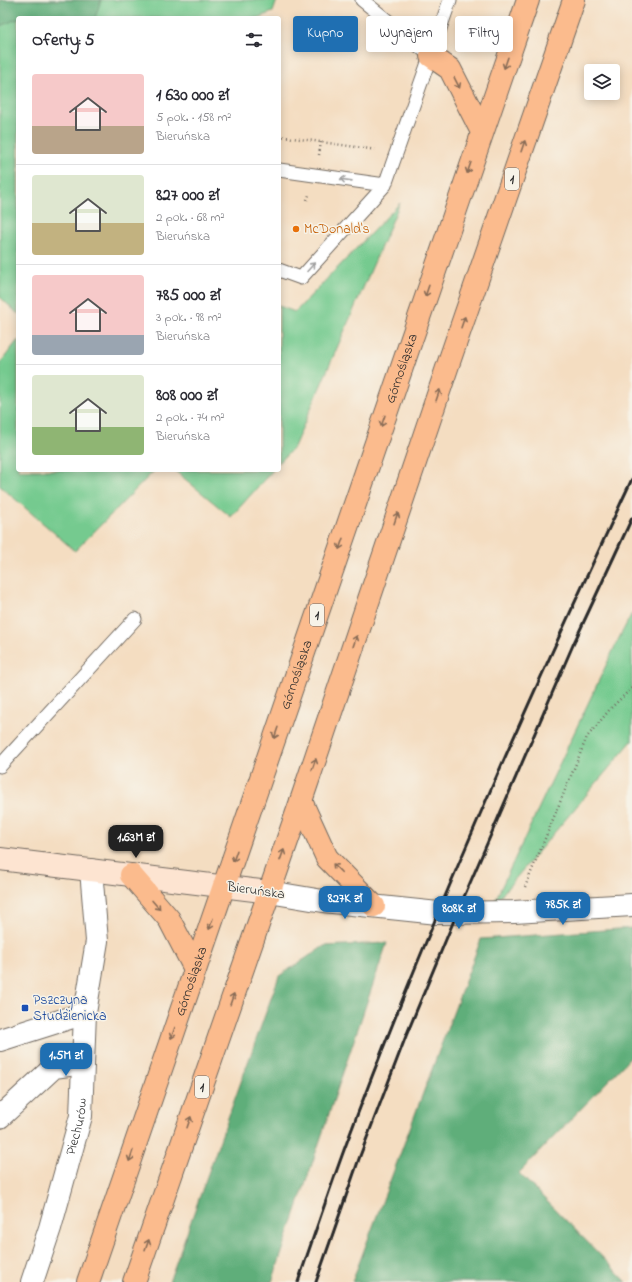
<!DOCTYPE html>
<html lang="pl">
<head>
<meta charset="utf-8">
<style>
  :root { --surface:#fff; --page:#f7f7f7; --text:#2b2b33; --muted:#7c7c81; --line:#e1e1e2; --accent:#1f6fb2 }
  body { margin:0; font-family:"Indie Flower",sans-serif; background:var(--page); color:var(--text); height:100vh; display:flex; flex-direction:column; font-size:15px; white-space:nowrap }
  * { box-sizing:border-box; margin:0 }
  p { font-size:13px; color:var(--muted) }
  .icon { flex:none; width:22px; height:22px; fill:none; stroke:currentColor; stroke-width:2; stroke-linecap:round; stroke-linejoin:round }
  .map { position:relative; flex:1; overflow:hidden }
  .panel { position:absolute; left:16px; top:16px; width:265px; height:456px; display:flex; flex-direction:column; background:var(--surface); border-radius:4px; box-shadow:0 2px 10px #0003 }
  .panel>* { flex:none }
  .guide { position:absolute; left:293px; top:16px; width:279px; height:36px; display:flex; gap:8px }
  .tools { position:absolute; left:584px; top:64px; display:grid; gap:8px }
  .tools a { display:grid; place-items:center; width:36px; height:36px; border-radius:4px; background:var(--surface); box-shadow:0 2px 10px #0003; font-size:20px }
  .price { position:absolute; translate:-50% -34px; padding:0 9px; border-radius:8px; background:var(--accent); color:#fff; font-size:13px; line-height:26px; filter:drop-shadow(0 1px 2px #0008) }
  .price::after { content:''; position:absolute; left:50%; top:24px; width:12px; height:9px; margin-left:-6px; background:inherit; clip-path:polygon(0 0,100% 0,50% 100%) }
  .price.on { background:#222; color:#fff }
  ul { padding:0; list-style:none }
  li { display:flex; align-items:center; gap:12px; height:100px; padding:0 16px }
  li+li { border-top:1px solid var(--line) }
  li span { display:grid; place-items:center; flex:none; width:112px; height:80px; border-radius:4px; color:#555 }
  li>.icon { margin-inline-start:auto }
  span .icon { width:48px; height:48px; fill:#fffc; stroke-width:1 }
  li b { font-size:17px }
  h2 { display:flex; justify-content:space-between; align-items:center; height:48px; padding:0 16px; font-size:17px }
  .chip { padding:0 14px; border-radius:4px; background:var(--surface); box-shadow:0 2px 10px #0003; font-size:14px; line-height:36px }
  .chip.on { background:var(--accent); color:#fff }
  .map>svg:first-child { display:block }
</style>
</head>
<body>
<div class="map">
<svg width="632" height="1282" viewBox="0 0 632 1282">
  <rect width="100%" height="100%" fill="#f7f3e8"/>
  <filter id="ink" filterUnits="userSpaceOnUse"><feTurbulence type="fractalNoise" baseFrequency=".025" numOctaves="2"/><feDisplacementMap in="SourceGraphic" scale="8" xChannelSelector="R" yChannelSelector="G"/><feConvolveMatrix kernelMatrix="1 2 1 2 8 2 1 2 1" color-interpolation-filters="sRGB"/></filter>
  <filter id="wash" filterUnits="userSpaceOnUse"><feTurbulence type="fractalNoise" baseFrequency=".012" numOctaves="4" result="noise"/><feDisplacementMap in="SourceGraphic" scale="16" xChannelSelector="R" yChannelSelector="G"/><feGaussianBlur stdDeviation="0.9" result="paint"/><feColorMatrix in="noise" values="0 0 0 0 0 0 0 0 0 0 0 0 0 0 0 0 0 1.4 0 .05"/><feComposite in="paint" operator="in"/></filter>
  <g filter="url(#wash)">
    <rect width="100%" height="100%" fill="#f4ddc1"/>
    <path fill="#74ca8f" stroke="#507a5d" d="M0,0H277L273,12L257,18H18V314L0,297Z
      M400,203L294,447L279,463V306L295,312Z
      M18,340V470H155L75,551L0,486V363Z
      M174,470H273L231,517Z
      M632,613V741L493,905L616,644Z"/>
    <path fill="#5fae7a" stroke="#456c52" d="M0,0H101L95,18H18V20L17,19L0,26Z
      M632,928V1056L519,1173L627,1282H352L481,939Z
      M387,943L272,1282H169L279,976L324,946Z"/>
  </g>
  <g filter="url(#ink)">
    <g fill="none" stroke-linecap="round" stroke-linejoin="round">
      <g stroke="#716960" stroke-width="15">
        <path id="service" d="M362,0L431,56
          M279,170L385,185
          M279,270L301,278L385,185L450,0
          M0,766L135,619"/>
      </g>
      <g stroke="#716960" stroke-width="24">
        <g id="minor">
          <path d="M0,1040L85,1013"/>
          <path d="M0,1117L54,1067L83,1063"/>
          <path id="s1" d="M32,1282L50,1228L81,1116L85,1013L97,941L91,870"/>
        </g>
      </g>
      <g stroke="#716960" stroke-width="24">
        <path id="tertiary" d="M269,892L323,901L438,913L514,912L632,905"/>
      </g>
      <g stroke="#716960" stroke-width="24">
        <path id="secondary" d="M0,859L269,892"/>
      </g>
      <g stroke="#716960" stroke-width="24">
        <g id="primary">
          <path d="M431,56L450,69L482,132"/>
          <path d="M301,801L327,858L374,906"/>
          <path d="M131,875L169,919L195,969"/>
          <path id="s2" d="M88,1282L528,0"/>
          <path d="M134,1282L301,801L450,359L574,0"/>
        </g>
      </g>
      <path stroke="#716960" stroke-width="2.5" stroke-dasharray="1 3" stroke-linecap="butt" d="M279,136L377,150
        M319,155L321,142
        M307,200L309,195
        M525,887L587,737L611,708L632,688"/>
      <use href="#service" stroke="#fff" stroke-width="13"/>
      <use href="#minor" stroke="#fff" stroke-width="22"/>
      <use href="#tertiary" stroke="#fff" stroke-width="22"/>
      <use href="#secondary" stroke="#fde4d1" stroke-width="22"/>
      <use href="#primary" stroke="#fbbb8d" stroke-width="22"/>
      <path stroke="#2b2b2b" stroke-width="3" d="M298,1282C313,1238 328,1194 344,1150C429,922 529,699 632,479
        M316,1282L360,1156L406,1036L457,913L573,645L632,518"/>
    </g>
    <defs><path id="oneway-shaft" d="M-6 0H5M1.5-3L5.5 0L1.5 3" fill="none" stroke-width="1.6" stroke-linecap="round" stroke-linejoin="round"/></defs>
    <g stroke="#896c57">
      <use href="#oneway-shaft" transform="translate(506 63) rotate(109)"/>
      <use href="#oneway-shaft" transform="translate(457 83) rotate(63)"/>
      <use href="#oneway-shaft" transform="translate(523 146) rotate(-71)"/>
      <use href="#oneway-shaft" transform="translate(469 168) rotate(109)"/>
      <use href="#oneway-shaft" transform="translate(427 291) rotate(109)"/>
      <use href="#oneway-shaft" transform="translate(463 322) rotate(-71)"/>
      <use href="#oneway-shaft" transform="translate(438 395) rotate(-71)"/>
      <use href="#oneway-shaft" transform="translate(383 421) rotate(109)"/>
      <use href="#oneway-shaft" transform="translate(396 518) rotate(-71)"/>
      <use href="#oneway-shaft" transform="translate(341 544) rotate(109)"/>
      <use href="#oneway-shaft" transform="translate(355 641) rotate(-71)"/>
      <use href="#oneway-shaft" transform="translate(276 733) rotate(109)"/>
      <use href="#oneway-shaft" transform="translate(314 764) rotate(-71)"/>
      <use href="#oneway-shaft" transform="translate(282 855) rotate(-70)"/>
      <use href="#oneway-shaft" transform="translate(235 856) rotate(109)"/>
      <use href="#oneway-shaft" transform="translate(337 868) rotate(-134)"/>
      <use href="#oneway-shaft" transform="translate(156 905) rotate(49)"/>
      <use href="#oneway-shaft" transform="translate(211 924) rotate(109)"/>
      <use href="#oneway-shaft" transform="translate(232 999) rotate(-71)"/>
      <use href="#oneway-shaft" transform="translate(173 1033) rotate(109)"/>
      <use href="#oneway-shaft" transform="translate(189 1122) rotate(-71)"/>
      <use href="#oneway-shaft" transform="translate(131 1156) rotate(109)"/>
      <use href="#oneway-shaft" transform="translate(147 1245) rotate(-71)"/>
    </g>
    <g stroke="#a0a0a0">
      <use href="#oneway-shaft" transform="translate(346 180) rotate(-172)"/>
      <use href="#oneway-shaft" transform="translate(311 267) rotate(-48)"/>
    </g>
  </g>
  <circle fill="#e8710a" stroke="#f7f3e8" stroke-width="1.5" cx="296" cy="229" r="4"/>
  <rect fill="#1a4fb4" stroke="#f7f3e8" stroke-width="1.5" x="21" y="1004" width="8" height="8" rx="2"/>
  <g text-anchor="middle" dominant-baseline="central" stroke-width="3" stroke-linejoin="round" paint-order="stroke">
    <g fill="#f7f3e8" stroke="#686764" stroke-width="1">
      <rect x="505" y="168" width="14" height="22" rx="3"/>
      <rect x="310" y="604" width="14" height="22" rx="3"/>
      <rect x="195" y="1076" width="14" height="22" rx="3"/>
    </g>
    <g font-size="13" font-weight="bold" fill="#2b2b2b">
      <text x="512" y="179">1</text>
      <text x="317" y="615">1</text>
      <text x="202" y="1087">1</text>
    </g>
    <g font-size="14" fill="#c56008" stroke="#f7f3e8" text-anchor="start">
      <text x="304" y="229">McDonald's</text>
    </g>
    <g font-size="14" fill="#2b2b2b" stroke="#f7f3e8">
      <text stroke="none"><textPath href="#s2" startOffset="966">Górnośląska</textPath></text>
      <text stroke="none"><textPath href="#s2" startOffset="642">Górnośląska</textPath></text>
      <text transform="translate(256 891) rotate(8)">Bieruńska</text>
      <text stroke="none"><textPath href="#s2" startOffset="318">Górnośląska</textPath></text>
      <text stroke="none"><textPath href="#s1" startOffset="162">Piechurów</textPath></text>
    </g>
    <g font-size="14" fill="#164399" stroke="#f7f3e8" text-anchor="start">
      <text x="33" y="1000">Pszczyna<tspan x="33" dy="16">Studzienicka</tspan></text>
    </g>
  </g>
</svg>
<div class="tools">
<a><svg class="icon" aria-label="layers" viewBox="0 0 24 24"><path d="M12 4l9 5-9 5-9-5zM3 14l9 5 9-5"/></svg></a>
</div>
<b class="price on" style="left:136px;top:859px">1.63M zł</b>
<b class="price" style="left:345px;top:920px">827K zł</b>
<b class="price" style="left:563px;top:926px">785K zł</b>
<b class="price" style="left:459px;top:930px">808K zł</b>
<b class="price" style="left:66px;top:1077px">1.5M zł</b>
<div class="guide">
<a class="chip on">Kupno</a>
<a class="chip">Wynajem</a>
<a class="chip">Filtry</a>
</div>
<section class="panel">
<h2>Oferty: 5<svg class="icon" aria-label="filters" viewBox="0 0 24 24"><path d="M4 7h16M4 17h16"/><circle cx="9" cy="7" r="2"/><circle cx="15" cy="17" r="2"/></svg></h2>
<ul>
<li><span style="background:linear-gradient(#f6c9c9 65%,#b9a48a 0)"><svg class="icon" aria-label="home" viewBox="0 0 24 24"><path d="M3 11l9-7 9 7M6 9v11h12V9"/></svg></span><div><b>1 630 000 zł</b><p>5 pok. · 158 m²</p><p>Bieruńska</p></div></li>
<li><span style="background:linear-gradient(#dfe7d0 60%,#c2b280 0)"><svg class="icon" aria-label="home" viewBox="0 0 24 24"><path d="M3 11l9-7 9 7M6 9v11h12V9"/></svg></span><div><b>827 000 zł</b><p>2 pok. · 68 m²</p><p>Bieruńska</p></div></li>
<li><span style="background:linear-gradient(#f6c9c9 75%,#9aa5b1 0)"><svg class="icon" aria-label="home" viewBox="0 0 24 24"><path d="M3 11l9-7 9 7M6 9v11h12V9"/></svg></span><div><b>785 000 zł</b><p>3 pok. · 98 m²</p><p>Bieruńska</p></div></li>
<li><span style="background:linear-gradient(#dfe7d0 65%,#8fb573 0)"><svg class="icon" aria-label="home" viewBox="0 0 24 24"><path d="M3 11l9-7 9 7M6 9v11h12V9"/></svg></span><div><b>808 000 zł</b><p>2 pok. · 74 m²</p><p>Bieruńska</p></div></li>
</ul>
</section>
</div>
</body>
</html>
